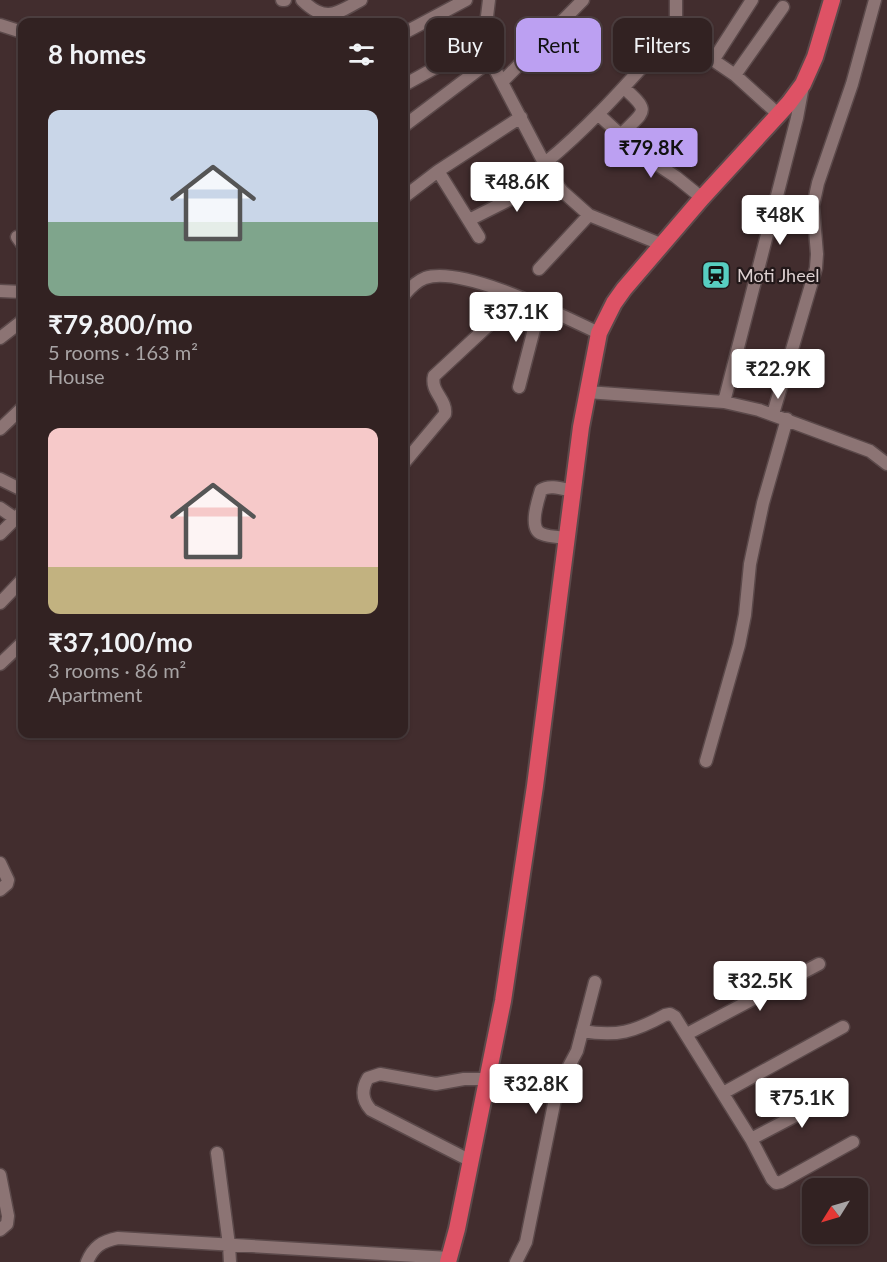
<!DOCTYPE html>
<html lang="en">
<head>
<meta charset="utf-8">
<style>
  :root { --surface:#322222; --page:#3d2f2f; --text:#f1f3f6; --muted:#a8a4a5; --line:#4d3f40; --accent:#bca0f2 }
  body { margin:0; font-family:Lato,sans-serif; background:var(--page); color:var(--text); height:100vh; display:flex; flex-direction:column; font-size:22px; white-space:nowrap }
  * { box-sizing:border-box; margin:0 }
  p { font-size:20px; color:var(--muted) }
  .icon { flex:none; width:33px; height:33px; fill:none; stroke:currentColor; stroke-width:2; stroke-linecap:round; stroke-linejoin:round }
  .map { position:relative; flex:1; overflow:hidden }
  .drawer { position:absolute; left:18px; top:18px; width:390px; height:720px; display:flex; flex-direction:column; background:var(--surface); border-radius:12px; box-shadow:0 2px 4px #0004,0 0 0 2px var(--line) }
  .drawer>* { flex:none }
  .banner { position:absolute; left:426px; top:18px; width:370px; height:54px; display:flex; gap:12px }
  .needle { width:39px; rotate:233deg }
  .tools { position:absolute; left:802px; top:1178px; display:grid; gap:12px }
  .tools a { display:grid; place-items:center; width:66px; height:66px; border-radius:12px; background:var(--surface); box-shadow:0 2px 4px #0004,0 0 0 2px var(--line); font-size:30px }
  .price { position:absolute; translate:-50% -51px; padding:0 14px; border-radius:6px; background:#fff; color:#222; font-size:20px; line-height:39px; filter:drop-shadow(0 2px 3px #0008) }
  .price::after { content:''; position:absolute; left:50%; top:36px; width:18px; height:14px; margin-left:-9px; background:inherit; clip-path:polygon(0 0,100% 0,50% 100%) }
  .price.on { background:var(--accent); color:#111 }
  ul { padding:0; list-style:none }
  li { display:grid; align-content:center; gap:12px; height:318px; padding:0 30px }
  li span { display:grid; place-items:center; height:186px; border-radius:12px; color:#555 }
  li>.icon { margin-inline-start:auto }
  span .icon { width:108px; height:108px; fill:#fffc; stroke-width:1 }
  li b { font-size:26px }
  h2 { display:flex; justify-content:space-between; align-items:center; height:72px; padding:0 30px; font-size:26px }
  .tag { padding:0 21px; border-radius:12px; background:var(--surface); box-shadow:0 2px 4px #0004,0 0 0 2px var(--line); font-size:21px; line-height:54px }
  .tag.on { background:var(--accent); color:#111 }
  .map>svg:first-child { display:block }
</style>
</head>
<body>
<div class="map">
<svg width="887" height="1262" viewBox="0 0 887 1262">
  <rect width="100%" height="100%" fill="#422d2e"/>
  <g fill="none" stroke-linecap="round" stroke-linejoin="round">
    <g stroke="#5b494a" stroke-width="15">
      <path id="minor" d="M282,0H285
        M302,0C325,23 336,14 361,0
        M489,0L484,41L485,50L552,178L562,191L589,215L663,245
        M0,25L22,32
        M404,33L466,0
        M676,36V0
        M714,59L752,0
        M735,75L783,7
        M502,82L583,0
        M404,85L484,41
        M598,114L640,153L676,177L702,198
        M404,126L490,61
        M621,135C644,110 652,113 624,88
        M545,163C588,128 625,86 662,45C669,38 674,36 682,39L735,75L778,114
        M438,171L479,237
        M404,197L438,171L521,117
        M469,220L552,178
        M17,237L22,244
        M539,269L589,215
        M0,291L22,292
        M404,295C410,288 417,281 425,278C463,265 562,316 599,333
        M0,338L22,321
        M519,387L540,306
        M587,392L724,402L759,410L870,451L887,464
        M724,402L797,118L803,86
        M773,414L816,268L817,254L813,206L818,183L852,84L875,0
        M0,429L22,408
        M404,463L445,414C447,399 430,392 434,376L519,297
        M0,479L22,490
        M0,508L16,519
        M0,534L22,512
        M566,538C559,537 550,537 542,534C528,529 538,500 541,490C550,484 563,489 573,491
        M0,603L22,580
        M0,664L22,643
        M706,761L739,645L745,615L750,564L763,503L787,419
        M0,863L8,880L7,884L0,890
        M582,1031C617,1037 634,1032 665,1015L670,1014L675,1017L751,1139L772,1179L776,1183L781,1182L853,1142
        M687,1034L819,964
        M723,1093L843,1027
        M751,1139L839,1093
        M217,1153L229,1245L230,1262
        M471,1161L371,1110C362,1100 361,1090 368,1078L380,1074L436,1084L464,1079H487
        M0,1175L8,1216L7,1224L0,1230
        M87,1262C93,1247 102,1241 118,1238L449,1258
        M516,1262L526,1242L555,1099L559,1085L577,1051L595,982"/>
    </g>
    <g stroke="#5b494a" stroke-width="20">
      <path id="highway" d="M448,1262L457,1229L503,1001L535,786L581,427L599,333L614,303L624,289L702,198L789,103L803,84L815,57L832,0"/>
    </g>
    <use href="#minor" stroke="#8c7474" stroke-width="12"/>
    <use href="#highway" stroke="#de5265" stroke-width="16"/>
  </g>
  <defs>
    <g id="station-square" transform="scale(1.5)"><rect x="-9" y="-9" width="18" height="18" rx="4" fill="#57cec1" stroke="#221819"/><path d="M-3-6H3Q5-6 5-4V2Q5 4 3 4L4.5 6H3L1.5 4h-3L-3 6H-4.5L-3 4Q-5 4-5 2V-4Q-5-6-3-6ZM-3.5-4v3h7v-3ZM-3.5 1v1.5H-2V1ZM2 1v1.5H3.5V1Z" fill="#111"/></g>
  </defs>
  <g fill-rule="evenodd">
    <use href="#station-square" x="716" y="275"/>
  </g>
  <g text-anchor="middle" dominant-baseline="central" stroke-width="4.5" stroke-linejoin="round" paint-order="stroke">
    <g font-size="18" fill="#ddd0d0" stroke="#221819" text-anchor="start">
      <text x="737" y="275">Moti Jheel</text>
    </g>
  </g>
</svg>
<div class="tools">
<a><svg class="needle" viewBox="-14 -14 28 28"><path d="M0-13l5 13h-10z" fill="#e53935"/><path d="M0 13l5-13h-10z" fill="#a8a4a5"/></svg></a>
</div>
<b class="price on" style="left:651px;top:179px">₹79.8K</b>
<b class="price" style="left:517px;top:213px">₹48.6K</b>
<b class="price" style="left:780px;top:246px">₹48K</b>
<b class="price" style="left:516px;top:343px">₹37.1K</b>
<b class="price" style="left:778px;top:400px">₹22.9K</b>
<b class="price" style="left:760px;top:1012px">₹32.5K</b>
<b class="price" style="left:536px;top:1115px">₹32.8K</b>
<b class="price" style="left:802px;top:1129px">₹75.1K</b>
<div class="banner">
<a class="tag">Buy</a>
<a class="tag on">Rent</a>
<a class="tag">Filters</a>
</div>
<section class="drawer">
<h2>8 homes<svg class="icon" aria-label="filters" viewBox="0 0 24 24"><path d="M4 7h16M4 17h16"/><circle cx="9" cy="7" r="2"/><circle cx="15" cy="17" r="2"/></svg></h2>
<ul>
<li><span style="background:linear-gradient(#c9d6e8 60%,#7fa58c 0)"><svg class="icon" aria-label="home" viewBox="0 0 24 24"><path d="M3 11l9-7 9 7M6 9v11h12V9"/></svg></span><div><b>₹79,800/mo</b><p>5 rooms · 163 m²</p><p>House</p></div></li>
<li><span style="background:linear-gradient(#f6c9c9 75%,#c2b280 0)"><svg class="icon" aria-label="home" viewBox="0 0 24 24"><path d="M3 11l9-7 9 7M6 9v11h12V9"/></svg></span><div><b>₹37,100/mo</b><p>3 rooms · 86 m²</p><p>Apartment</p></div></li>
</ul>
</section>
</div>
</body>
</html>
